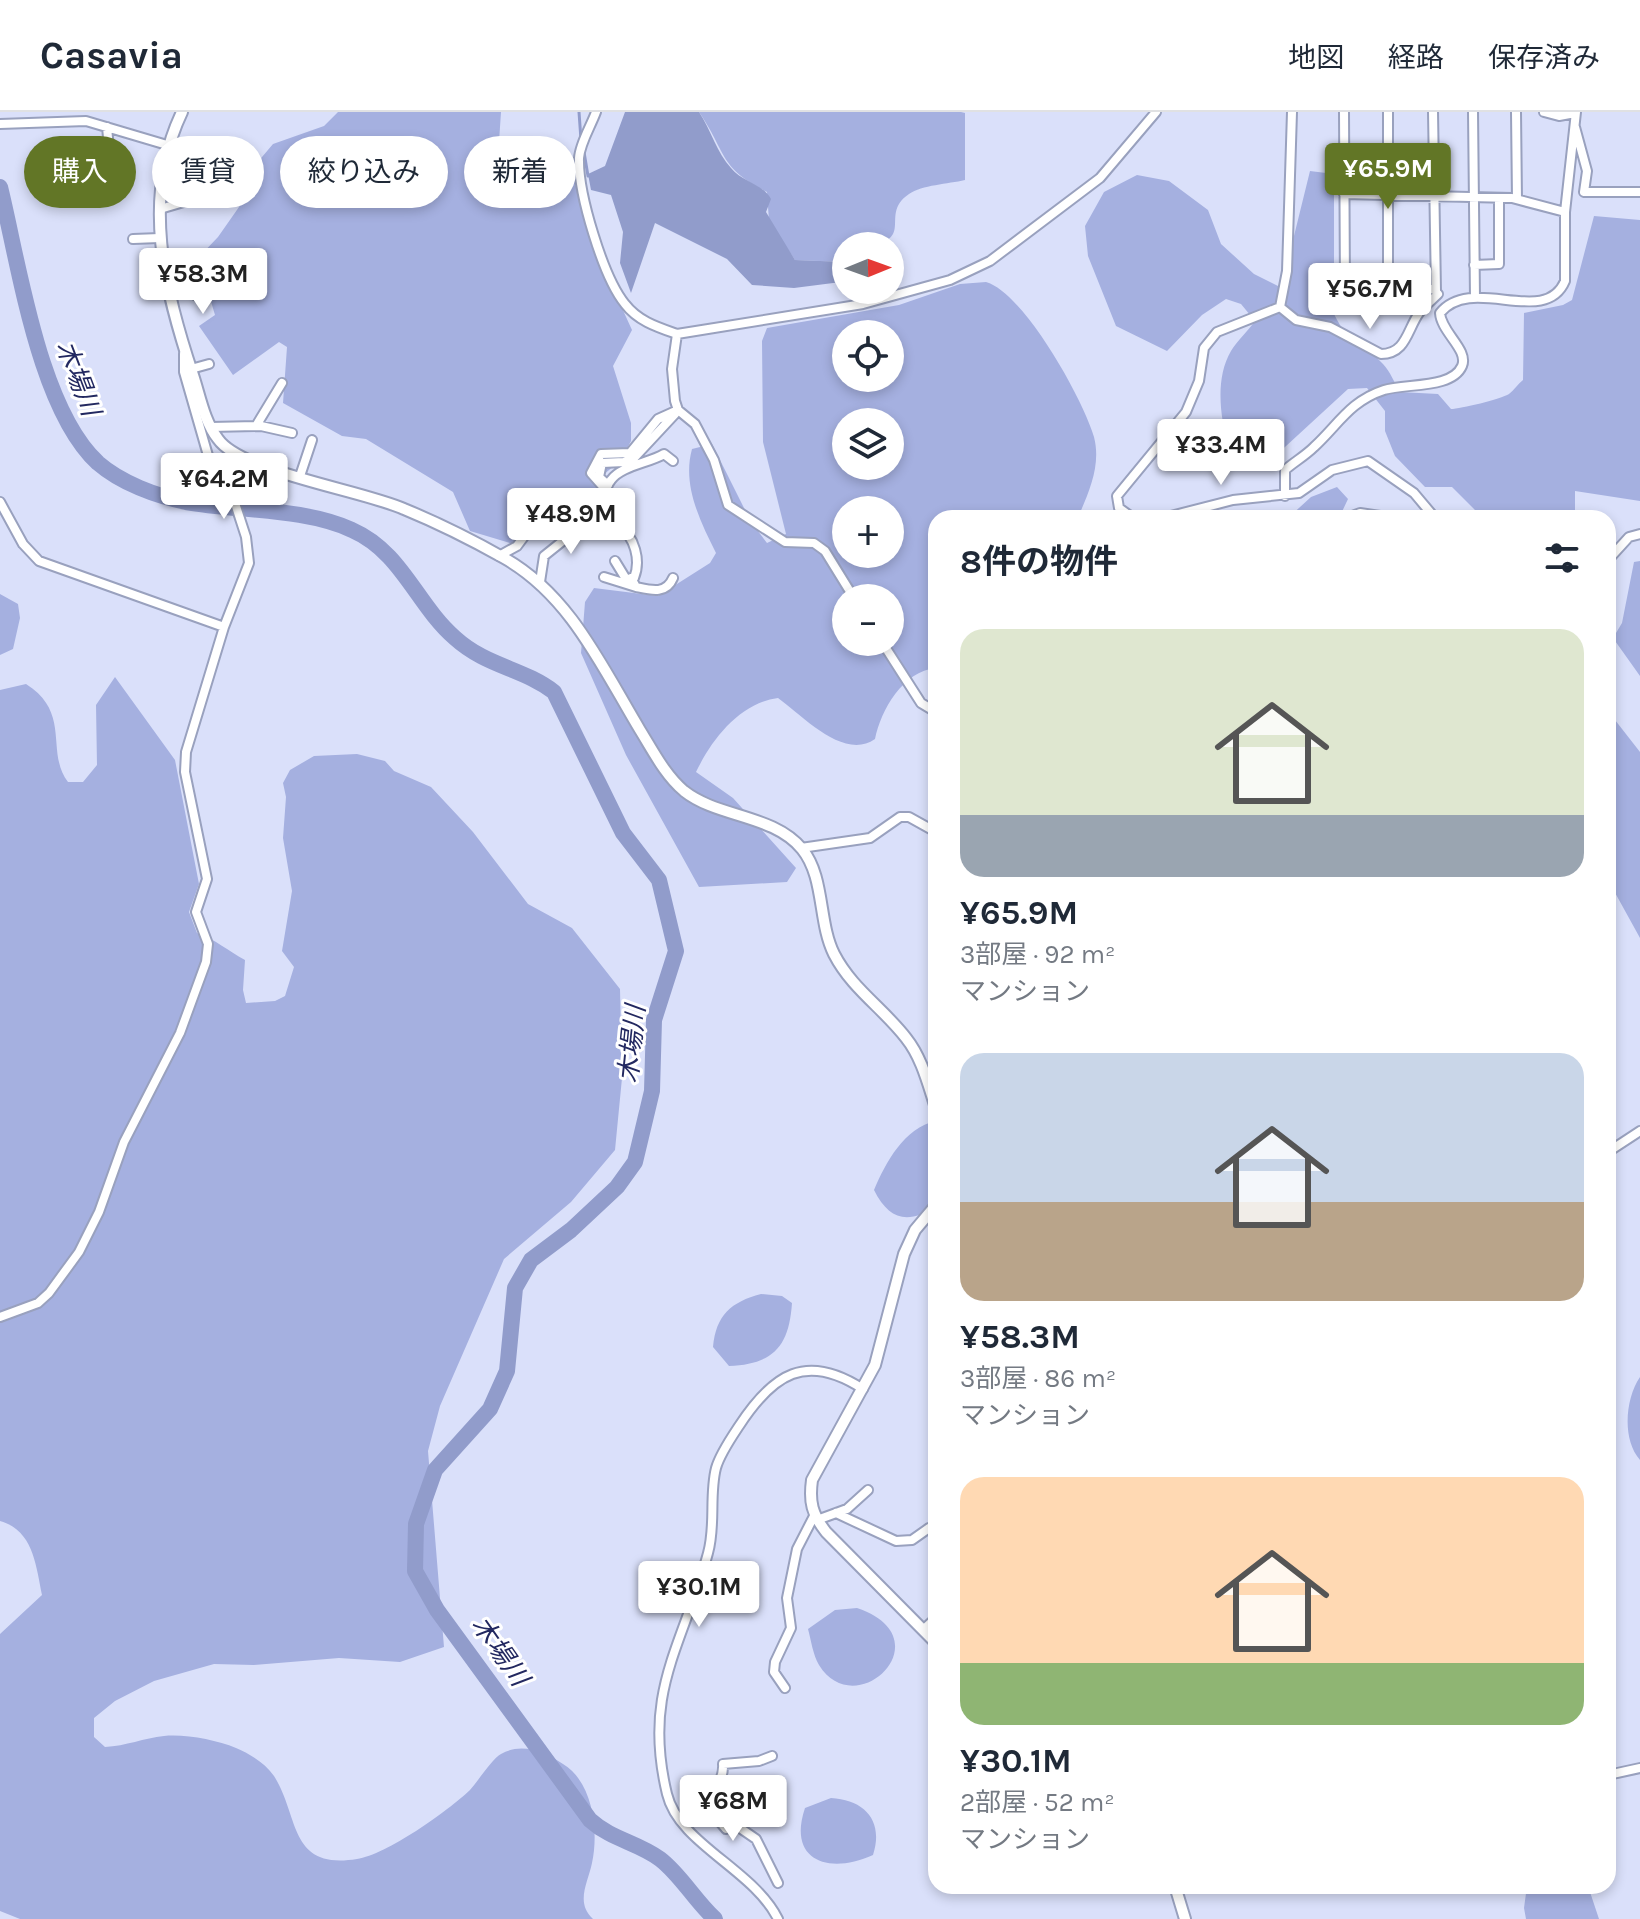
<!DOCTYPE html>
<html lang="ja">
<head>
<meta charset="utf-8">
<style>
  :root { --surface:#fff; --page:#f6f6f7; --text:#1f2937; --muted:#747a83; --line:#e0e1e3; --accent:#627626 }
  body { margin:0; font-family:Karla,"Noto Sans JP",sans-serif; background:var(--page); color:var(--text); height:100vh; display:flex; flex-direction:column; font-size:30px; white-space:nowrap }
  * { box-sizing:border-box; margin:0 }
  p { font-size:26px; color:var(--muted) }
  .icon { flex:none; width:44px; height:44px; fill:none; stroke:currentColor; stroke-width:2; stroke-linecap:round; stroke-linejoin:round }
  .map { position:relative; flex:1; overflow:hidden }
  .details { position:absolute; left:928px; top:398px; width:688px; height:1384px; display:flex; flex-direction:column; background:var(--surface); border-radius:24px; box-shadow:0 4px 12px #0003 }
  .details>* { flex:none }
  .guide { position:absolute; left:24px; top:24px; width:760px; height:72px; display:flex; gap:16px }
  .needle { width:52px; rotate:89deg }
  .controls { position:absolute; left:832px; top:120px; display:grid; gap:16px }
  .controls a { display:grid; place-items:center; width:72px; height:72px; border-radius:50%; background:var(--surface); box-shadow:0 4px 12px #0003; font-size:40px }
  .price { position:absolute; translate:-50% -68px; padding:0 18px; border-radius:8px; background:#fff; color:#222; font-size:26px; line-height:52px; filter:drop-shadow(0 2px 4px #0008) }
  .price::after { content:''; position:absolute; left:50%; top:48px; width:24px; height:18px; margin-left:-12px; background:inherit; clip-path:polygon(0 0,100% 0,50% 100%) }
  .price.current { background:var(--accent); color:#fff }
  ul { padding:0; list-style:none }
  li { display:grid; align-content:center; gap:16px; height:424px; padding:0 32px }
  li span { display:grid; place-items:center; height:248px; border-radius:24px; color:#555 }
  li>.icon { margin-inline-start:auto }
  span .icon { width:144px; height:144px; fill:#fffc; stroke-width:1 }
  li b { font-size:34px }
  h2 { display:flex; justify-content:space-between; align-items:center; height:96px; padding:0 32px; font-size:34px }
  .chip { padding:0 28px; border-radius:36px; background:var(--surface); box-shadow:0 4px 12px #0003; font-size:28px; line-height:72px }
  .chip.current { background:var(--accent); color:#fff }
  header { display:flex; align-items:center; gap:48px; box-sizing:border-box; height:112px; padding:0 40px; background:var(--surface); border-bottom:2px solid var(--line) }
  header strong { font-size:38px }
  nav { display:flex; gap:44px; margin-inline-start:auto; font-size:28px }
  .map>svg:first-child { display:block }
</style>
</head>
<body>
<header>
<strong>Casavia</strong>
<nav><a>地図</a><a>経路</a><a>保存済み</a></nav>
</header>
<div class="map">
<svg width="1640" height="1807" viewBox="0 0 1640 1807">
  <rect width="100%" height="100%" fill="#dae0fa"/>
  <path fill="#a5b0e0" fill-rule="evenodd" d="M338,0H501L498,45L508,53L557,38L571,56L589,124L632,218L613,254L631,311V329L620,349L603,363L594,394L569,407L539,403L513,432L470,419L453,380L366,327L342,324L283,291L287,235L279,230L233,263L199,214L215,203L198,146L218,125L253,75L251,58L273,32L324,14Z
    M699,0H961L965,1V68C948,72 922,73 909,82C875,105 926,134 846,134V150L795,148L769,109L767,80C718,55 727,41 699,0Z
    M1310,59L1334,62V202C1350,235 1363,230 1383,252C1390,259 1395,272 1400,280L1438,282L1451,297C1460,297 1501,287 1509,282C1514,278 1518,272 1523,268L1524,201L1563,193L1572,188L1594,104L1640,108V389L1575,379V400L1570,406H1483L1452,375H1425L1395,344L1385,319V299L1367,276L1348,277L1273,346L1228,333C1220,304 1215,266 1231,239C1237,229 1248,219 1255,209L1241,192L1226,187L1202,203L1167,239L1116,214L1088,144L1085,114L1104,80L1137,63L1169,69L1208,98L1221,132L1254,162L1286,178L1293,128Z
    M986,170C1024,181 1083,287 1094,325C1101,352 1090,378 1079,403L1076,406H936V556C903,559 881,598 875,627C844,649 803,604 778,586C740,591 712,627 696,660L733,686L796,756L787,770L699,775L626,643L581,541L585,490L594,476L658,484L710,451L716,441C700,409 682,373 692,337L712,332L751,410L767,431L786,422L763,330L762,229L767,216L899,193L960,172ZM846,222H890V266H846ZM846,310H890V354H846ZM846,398H890V442H846ZM846,486H890V530H846Z
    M1337,375L1348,387L1339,406H1288L1311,385Z
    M1640,449V564L1613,526L1622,511L1634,450Z
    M0,482L18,492L20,506L13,537L0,543Z
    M115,565L175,648L199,772L189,800L197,821C215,827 228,839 245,848L243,878L246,891L275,889L285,884L294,855L282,839L292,779L283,726L286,685L283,671L290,658L314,644L357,642L385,649L394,659L431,675L473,720L528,792L572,816L620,877L622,966L615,1038L571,1090L504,1147L440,1294L428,1339L444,1535L400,1550L339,1546L254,1553L214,1552L154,1569L115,1589L94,1606V1625L105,1635C126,1634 144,1626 164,1624C186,1622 216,1628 236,1636C250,1642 265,1651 274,1664C300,1705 288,1758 357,1747C386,1743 448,1699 470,1678C478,1669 493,1646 501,1642C522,1630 545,1640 563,1652C593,1670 599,1719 592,1751C588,1771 575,1790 593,1807H20L0,1799V1522L42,1483C36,1453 33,1418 0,1409V578L26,572C72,601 45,640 68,670H83L97,653L96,593Z
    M1608,599L1640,640V826L1608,768Z
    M936,1009V1094C908,1113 889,1108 874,1078C886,1050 904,1016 936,1009Z
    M761,1182L782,1184L792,1191C789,1235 773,1252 729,1254L713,1235C716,1203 731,1190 761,1182Z
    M1640,1265V1348C1622,1328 1625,1287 1640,1265Z
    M857,1496C946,1526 856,1613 819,1553C813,1543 811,1528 808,1517L835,1498Z
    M831,1686C865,1688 884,1709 873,1743C829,1763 787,1749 805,1696Z
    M1527,1774H1588L1599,1807H1526L1524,1796Z"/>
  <path fill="#919ccb" d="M625,0H699C711,18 717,41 731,56C742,70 763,72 771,87L766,100L795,148L846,150L841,170L794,176L752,173L727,147L655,111L631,181L620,151L623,120L611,83L591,78L588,62L605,54Z"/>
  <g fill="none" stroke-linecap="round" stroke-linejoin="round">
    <path stroke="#919ccb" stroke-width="3" d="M579,0L581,28
      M584,40L588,64"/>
    <path stroke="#919ccb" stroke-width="16" d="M0,75C19,152 39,297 98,351C121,371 156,384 186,390C237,399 305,396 352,418C402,440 416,492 455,526C487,555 523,556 554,580L623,721L659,768L676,839L654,908L652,979L635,1050L617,1075L571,1118L531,1148L515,1176L507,1259L490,1297L435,1358L416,1412L415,1459L437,1498L590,1708C612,1728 637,1730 660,1747C681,1763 695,1789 715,1807"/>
    <g stroke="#99a1be" stroke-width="12">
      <path id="minor" d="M596,0C591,14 580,31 579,46C578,81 603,165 625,192C638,209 657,215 677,222L863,192L950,168L990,149L1100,66L1156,0
        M1344,0L1345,177H1434
        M1388,0V177
        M1433,0L1436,180
        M1473,0L1475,186
        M1516,0L1517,87
        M1544,0L1559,4L1575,1
        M0,12L86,9L167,33
        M107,15L110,47
        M1575,15L1587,59L1584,80H1640
        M1344,82L1512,86L1565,100
        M160,97L204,84
        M133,127L160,126
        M164,150L188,146
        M1474,153L1499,152V86
        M171,184L188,179L204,188L210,178
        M1280,195L1296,208L1330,215L1381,242C1406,242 1407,218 1419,201C1424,194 1432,188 1438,182
        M677,222L672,257L675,289L678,298L695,312L714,348L728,393L785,430L814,431L825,439L854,486
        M191,257L209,252
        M256,314L282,271
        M211,315L261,314L292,321
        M300,364L312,328
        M608,373L599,365L602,351L624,350L634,346L675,302
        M606,378L591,361L601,342L630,341L658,307L678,298
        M1285,384V358C1294,350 1305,344 1314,335C1338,313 1350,289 1384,278C1406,271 1452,277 1462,254C1469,238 1441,220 1440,201C1472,162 1545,216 1565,169V100L1576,0
        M0,390L23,432L39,449L224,515
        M1133,406L1119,396L1117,384L1186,300L1199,269L1204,236L1217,220L1280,195L1287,159L1292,0
        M1163,406L1233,388L1299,381L1332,358L1368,349L1414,381L1435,406
        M1347,406L1360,401L1394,406
        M586,408L598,413L608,409
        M499,444L517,434L534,411L568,413L593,404C599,393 603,378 611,368C621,354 649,351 664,342L673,349
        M1608,448L1629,425L1640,422
        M604,465L636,475
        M631,466L636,475C650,478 666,483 673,466
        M540,470L544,444L569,424L619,415C635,424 641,449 634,466L626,467L615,449
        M882,530L921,591L936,600
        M801,736L870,726L900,705H909L936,720
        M1608,1040L1640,1019
        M0,1205L38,1191L49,1181L79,1140L99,1100L124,1030L180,921L206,850L208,832L196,800L207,767L185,660L186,640L224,515L249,451L246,425L232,382L209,347L184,260V242
        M836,1401L896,1429L912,1428L929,1416
        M817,1408L847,1397L868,1378
        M924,1517L936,1506
        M785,1576L774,1560L775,1550L791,1516L787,1486L797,1437L814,1404
        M1608,1663L1640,1656
        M704,1691L726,1717L737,1714L756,1727L778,1771
        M681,1709C697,1696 725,1676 723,1652L759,1649L772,1644
        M778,1807C753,1757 679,1732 667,1682C642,1579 683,1534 708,1441C716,1413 709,1383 716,1356C720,1342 731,1326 739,1314C773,1262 806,1240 863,1277"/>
    </g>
    <g stroke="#99a1be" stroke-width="14">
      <path id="tertiary" d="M182,0C141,86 164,176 193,263C200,284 204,309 218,327C241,360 361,378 404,397C438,411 472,428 504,446C570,483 602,555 640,618C653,639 665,663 684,679C718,706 773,702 802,737C825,765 818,810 834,842C852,877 883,896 906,926C922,946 928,972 936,996
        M936,1093L915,1118L904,1142L875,1253L812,1368C809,1390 812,1402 826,1420L936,1531
        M1175,1774L1185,1807"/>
    </g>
    <use href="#minor" stroke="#fff" stroke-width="8"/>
    <use href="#tertiary" stroke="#fff" stroke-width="10"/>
  </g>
  <g text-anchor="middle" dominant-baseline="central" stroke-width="6" stroke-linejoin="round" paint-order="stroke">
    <g font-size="26" font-style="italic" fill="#222860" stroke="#fff">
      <text transform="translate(78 266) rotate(69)">木場川</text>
      <text transform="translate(632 932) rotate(-84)">木場川</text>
      <text transform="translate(500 1539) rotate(55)">木場川</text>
    </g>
  </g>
</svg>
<div class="controls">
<a><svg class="needle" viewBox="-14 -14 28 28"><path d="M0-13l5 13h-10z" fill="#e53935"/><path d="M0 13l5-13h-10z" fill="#747a83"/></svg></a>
<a><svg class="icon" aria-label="locate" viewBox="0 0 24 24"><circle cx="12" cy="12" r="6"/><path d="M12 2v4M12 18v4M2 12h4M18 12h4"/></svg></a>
<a><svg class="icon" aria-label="layers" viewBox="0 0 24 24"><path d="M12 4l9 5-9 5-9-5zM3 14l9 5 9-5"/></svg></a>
<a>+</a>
<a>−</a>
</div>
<b class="price current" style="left:1388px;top:99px">¥65.9M</b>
<b class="price" style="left:203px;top:204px">¥58.3M</b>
<b class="price" style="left:1370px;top:219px">¥56.7M</b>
<b class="price" style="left:1221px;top:375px">¥33.4M</b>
<b class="price" style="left:224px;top:409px">¥64.2M</b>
<b class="price" style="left:571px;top:444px">¥48.9M</b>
<b class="price" style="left:699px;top:1517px">¥30.1M</b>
<b class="price" style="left:733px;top:1731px">¥68M</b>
<div class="guide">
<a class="chip current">購入</a>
<a class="chip">賃貸</a>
<a class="chip">絞り込み</a>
<a class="chip">新着</a>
</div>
<section class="details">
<h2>8件の物件<svg class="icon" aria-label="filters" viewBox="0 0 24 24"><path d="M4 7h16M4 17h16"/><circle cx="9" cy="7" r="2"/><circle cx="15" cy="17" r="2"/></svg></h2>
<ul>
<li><span style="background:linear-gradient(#dfe7d0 75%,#9aa5b1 0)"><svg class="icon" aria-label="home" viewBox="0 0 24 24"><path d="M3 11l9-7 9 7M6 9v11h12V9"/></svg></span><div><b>¥65.9M</b><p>3部屋 · 92 m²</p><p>マンション</p></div></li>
<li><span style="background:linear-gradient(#c9d6e8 60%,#b9a48a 0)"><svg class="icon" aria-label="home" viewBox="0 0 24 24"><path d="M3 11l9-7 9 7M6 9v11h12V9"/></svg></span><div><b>¥58.3M</b><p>3部屋 · 86 m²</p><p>マンション</p></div></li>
<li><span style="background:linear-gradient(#ffd9b3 75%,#8fb573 0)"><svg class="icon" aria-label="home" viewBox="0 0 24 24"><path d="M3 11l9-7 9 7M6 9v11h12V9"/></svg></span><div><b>¥30.1M</b><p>2部屋 · 52 m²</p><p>マンション</p></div></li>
</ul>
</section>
</div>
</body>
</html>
